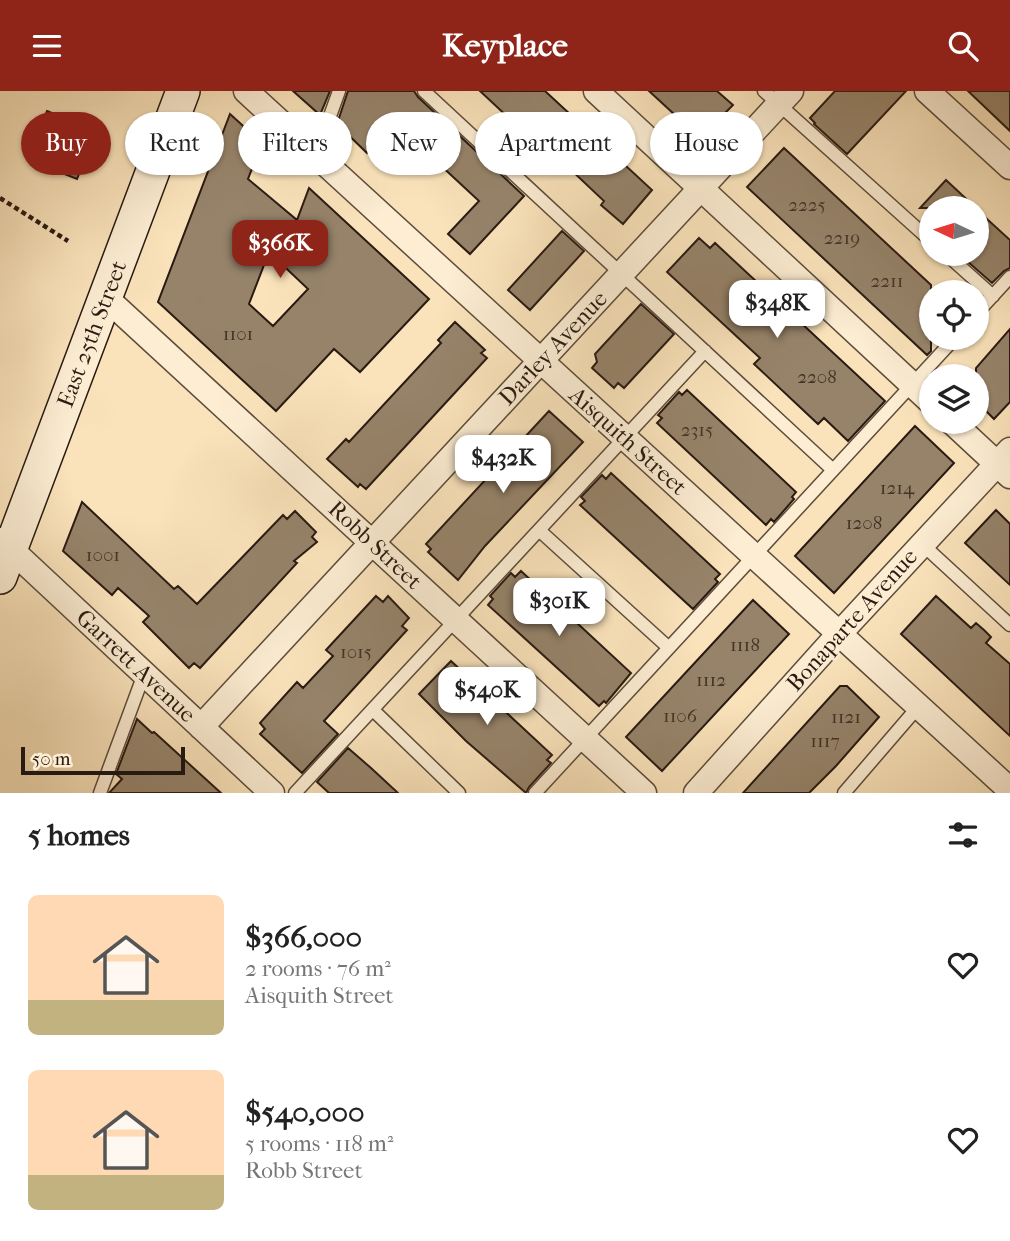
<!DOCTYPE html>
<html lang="en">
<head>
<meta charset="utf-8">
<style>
  :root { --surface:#fff; --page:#f6f6f6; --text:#222; --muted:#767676; --accent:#8f2418 }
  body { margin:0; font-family:"IM FELL French Canon",serif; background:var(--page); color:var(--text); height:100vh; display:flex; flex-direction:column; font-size:26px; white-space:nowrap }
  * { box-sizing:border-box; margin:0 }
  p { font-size:23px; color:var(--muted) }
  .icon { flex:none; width:38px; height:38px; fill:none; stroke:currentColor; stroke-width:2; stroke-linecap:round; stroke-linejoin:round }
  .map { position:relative; height:702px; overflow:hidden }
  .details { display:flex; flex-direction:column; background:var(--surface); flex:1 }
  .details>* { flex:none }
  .guide { position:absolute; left:21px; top:21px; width:970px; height:63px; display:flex; gap:14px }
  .needle { width:46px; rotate:274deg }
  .controls { position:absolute; left:919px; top:105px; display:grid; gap:14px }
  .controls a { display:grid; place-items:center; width:70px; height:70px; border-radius:50%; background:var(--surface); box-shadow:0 2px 5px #0004; font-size:35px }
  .scale { position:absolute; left:21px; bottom:18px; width:164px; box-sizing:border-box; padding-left:7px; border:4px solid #291a12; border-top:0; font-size:19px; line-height:24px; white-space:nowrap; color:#291a12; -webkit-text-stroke:5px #fcedd3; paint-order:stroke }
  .price { position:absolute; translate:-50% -60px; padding:0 16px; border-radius:14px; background:#fff; color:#222; font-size:23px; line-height:46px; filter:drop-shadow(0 2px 4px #0008) }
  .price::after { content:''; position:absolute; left:50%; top:42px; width:21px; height:16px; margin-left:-10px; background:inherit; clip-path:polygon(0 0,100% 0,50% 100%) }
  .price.selected { background:var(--accent); color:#fff }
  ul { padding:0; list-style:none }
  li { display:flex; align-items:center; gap:21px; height:175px; padding:0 28px }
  li span { display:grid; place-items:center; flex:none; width:196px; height:140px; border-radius:10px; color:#555 }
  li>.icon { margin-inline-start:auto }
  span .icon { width:84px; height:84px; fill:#fffc; stroke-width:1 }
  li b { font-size:30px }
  h2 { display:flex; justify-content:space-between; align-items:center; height:84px; padding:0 28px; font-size:30px }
  .tag { padding:0 24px; border-radius:32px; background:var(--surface); box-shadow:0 2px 5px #0004; font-size:24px; line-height:63px }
  .tag.selected { background:var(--accent); color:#fff }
  header { display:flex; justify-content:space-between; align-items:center; height:91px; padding:0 28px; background:var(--accent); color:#fff; font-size:32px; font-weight:800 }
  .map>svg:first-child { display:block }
</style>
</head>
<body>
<header><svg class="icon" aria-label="menu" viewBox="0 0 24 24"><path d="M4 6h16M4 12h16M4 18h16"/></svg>Keyplace<svg class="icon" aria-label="search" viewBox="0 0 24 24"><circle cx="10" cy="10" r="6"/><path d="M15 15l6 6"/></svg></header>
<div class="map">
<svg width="1010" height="702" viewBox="0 0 1010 702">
  <rect width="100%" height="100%" fill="#fae3bb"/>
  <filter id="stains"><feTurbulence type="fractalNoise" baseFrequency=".00286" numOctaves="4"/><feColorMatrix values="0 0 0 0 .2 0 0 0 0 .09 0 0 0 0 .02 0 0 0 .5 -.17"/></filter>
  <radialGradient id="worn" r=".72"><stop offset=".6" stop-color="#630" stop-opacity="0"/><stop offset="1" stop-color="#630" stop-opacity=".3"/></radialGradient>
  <path fill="#96836a" stroke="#291a12" stroke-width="2" fill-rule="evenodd" d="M293,0H330L320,24Z
    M348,0H414L418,6L524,105L470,163L448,143L479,110L395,32L367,62L337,33Z
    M480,0H545L652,99L623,133L601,114L604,110L532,42L529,46Z
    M649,0H717L733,14L700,47Z
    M835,0H906L847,63L814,33L815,32L810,27Z
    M968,0H1010V40Z
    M47,20L88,37L79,60L87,63L77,88L49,77L55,64L33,55Z
    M230,23L262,52L248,88L297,129L309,97L429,208L360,281L334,258L276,320L158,211ZM269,161L308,198L273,235L249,213Z
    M784,57L931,194V260L927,264L747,96Z
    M946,89L976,117H920Z
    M976,118L1010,149V177L1004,180L992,192L959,163H976Z
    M562,140L584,160L530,219L508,199Z
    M699,147L710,157L715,152L885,310L848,350L824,327L818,333L754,273L760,267L667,181Z
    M641,213L674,243L624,297L618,292L614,297L592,277L597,271L595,263Z
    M455,231L485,259L481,262L487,267L366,398L360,393L358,396L327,368L346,348L349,351L441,252L438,249Z
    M1010,238V311L994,328L976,310V277Z
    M687,299L796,401L792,406L794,408L774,431L771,428L766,434L657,332L662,327L658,324L679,301L682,304Z
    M549,320L583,351L485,455L458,489L428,461L431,458L426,453Z
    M915,335L954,372L834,502L795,465Z
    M611,382L720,483L715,488L718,491L693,518L580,414L585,410L581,406L602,384L606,388Z
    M82,411L174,498L178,495L197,513L283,424L287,428L295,420L316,441L312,446L317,451L294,470L297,472L200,577L194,572L189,577L143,531L149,525L118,497L112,504L63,460Z
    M996,419L1010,433V494L965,452Z
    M521,480L631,582L606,612L604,610L599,615L488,514L493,508L490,505L511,482L515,486Z
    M376,505L383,511L388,505L409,527L402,535L407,539L324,630L338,643L302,682L260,643L265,638L260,632L297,591L303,597L333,565L326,559Z
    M936,505L971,537L976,532L984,539L991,546L986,552L1010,573V645L901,543Z
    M753,509L789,543L662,680L626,646Z
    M451,570L552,664L547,669L551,672L529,696L526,702L466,650L419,603Z
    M840,595H847L879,626L836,675L809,702H743Z
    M137,628L152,642L154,641L221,702H109L122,688L116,683Z
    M348,657L371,677L398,702H329L317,691Z"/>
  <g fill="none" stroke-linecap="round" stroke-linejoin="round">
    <g stroke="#5d4c3c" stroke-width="15">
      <path id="service" d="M424,0L833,379
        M764,0L931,150
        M316,64L339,0
        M946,163L993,205
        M976,223L1010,186
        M540,440L669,557
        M922,453L1010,534
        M373,619L459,702
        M100,702L144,583
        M295,702L705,260
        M535,702L955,247
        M844,702L918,616"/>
    </g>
    <g stroke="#5d4c3c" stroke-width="27">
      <path id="minor" d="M246,0L1010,699
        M596,0L931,311
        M927,0L1010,76
        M105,206L644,702
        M952,331L1010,385
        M1,449L272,702
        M201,636L791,0
        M696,702L839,543L1010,359"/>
    </g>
    <g stroke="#291a12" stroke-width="36">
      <path id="secondary" d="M0,486L183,0"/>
    </g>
    <path stroke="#291a12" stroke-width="4.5" stroke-dasharray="5 3.5" stroke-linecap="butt" d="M0,107L68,150"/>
    <use href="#service" stroke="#fcedd3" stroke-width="12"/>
    <use href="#minor" stroke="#fcedd3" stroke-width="24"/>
    <use href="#secondary" stroke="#fcedd3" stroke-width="33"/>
  </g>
  <g text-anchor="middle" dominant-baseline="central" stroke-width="5" stroke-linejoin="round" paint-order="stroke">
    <g font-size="19" fill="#443428">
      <text x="807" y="114">2225</text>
      <text x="842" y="147">2219</text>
      <text x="887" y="190">2211</text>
      <text x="238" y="243">1101</text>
      <text x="817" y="286">2208</text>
      <text x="697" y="339">2315</text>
      <text x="897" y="397">1214</text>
      <text x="864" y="432">1208</text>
      <text x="103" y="464">1001</text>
      <text x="745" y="554">1118</text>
      <text x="356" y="561">1015</text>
      <text x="711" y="589">1112</text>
      <text x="680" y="625">1106</text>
      <text x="846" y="626">1121</text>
      <text x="825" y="650">1117</text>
    </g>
    <g font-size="23" fill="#291a12" stroke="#fcedd3">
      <text transform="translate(92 243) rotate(-69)">East 25th Street</text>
      <text transform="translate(553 257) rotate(-47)">Darley Avenue</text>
      <text transform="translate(628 350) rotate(42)">Aisquith Street</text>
      <text transform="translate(375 454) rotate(43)">Robb Street</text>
      <text transform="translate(852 529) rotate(-48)">Bonaparte Avenue</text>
      <text transform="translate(136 575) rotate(43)">Garrett Avenue</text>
    </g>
  </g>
  <rect width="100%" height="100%" filter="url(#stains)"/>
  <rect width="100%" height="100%" fill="url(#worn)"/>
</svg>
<div class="controls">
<a><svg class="needle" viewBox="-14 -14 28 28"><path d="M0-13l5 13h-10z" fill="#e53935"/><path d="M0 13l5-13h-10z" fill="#767676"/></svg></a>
<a><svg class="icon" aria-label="locate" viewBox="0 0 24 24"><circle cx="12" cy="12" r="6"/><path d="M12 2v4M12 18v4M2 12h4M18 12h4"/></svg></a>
<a><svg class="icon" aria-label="layers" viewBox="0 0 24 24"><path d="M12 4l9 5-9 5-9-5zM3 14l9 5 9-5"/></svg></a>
</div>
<div class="scale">50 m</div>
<b class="price selected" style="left:280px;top:189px">$366K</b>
<b class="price" style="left:777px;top:249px">$348K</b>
<b class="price" style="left:503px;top:404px">$432K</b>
<b class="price" style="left:559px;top:547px">$301K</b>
<b class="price" style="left:487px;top:636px">$540K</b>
<div class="guide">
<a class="tag selected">Buy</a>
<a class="tag">Rent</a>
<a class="tag">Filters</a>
<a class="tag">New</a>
<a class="tag">Apartment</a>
<a class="tag">House</a>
</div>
</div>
<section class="details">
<h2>5 homes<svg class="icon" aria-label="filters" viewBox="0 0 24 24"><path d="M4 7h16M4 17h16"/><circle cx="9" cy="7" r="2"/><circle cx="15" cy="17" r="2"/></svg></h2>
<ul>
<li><span style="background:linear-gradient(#ffd9b3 75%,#c2b280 0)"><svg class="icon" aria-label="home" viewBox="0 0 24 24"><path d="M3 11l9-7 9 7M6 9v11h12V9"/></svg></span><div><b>$366,000</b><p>2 rooms · 76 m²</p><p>Aisquith Street</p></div><svg class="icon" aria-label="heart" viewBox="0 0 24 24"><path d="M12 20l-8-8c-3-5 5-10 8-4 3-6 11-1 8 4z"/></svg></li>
<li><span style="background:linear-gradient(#ffd9b3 75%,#c2b280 0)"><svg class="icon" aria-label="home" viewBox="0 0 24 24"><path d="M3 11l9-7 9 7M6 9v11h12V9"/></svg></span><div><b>$540,000</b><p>5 rooms · 118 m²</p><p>Robb Street</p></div><svg class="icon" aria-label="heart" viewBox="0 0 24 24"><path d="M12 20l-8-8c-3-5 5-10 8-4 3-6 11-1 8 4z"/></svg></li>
</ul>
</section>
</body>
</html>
